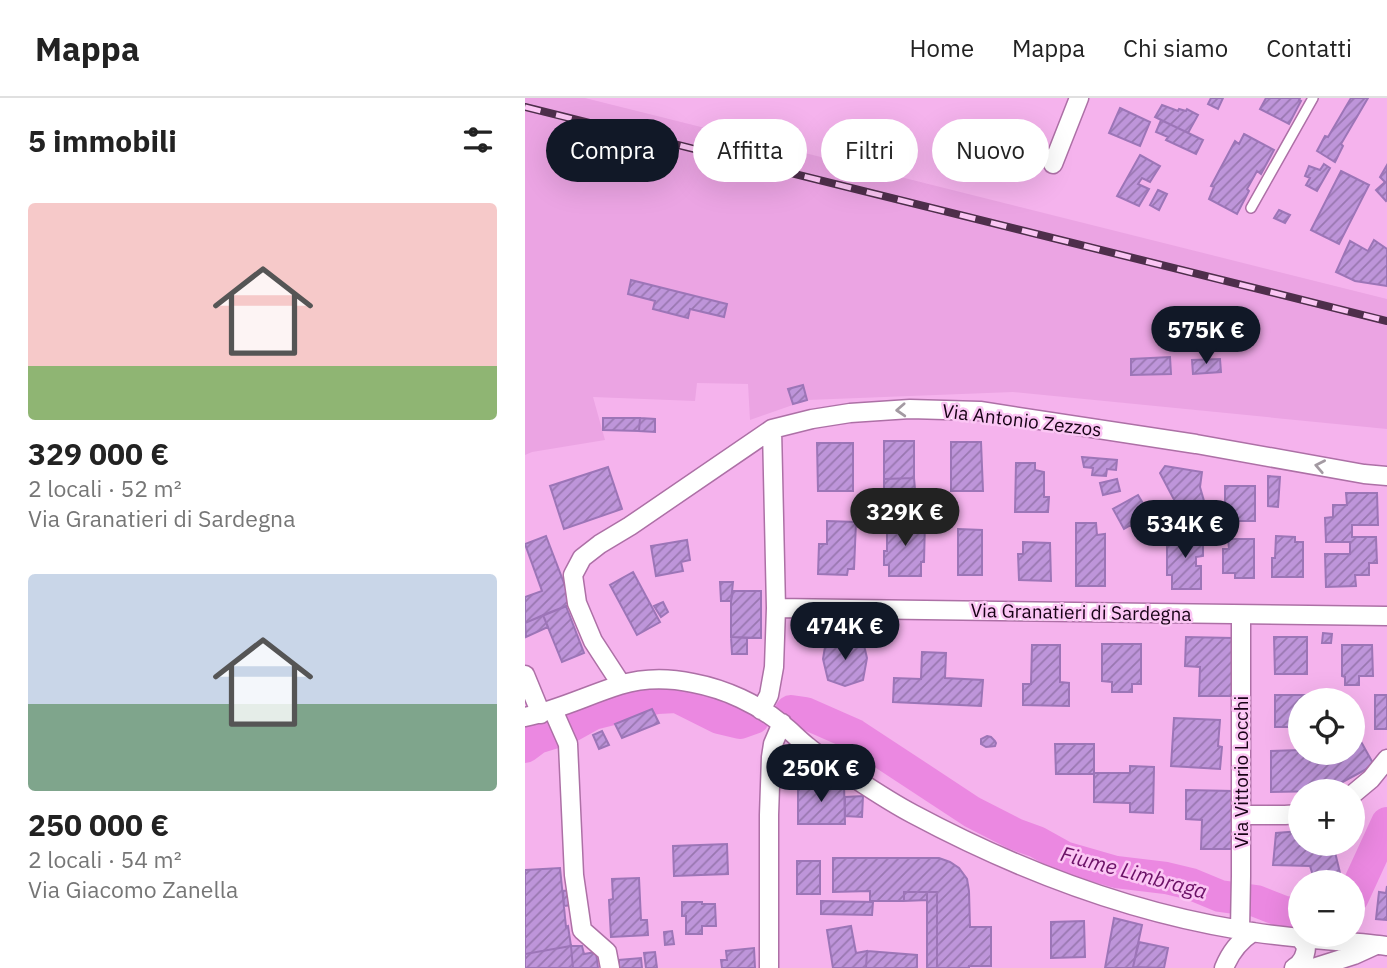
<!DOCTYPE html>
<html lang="it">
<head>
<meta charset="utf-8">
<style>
  :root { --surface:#fff; --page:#f2f2f2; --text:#222; --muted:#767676; --line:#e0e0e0; --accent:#111827 }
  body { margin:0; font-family:"IBM Plex Sans",sans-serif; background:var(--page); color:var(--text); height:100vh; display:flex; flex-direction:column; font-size:26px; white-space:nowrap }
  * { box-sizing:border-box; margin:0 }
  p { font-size:23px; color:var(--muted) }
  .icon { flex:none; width:38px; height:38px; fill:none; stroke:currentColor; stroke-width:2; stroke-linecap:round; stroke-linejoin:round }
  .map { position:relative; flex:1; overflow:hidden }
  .drawer { display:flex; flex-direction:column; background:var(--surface); width:525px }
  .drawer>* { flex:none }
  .guide { position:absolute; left:21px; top:21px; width:665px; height:63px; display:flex; gap:14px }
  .buttons { position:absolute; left:763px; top:590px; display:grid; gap:14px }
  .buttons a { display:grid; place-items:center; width:77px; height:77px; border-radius:50%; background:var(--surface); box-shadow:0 7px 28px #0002; font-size:35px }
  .price { position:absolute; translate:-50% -60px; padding:0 16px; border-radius:24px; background:var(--accent); color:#fff; font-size:23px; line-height:46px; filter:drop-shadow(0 2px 4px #0008) }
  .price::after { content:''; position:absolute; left:50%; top:42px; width:21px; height:16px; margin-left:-10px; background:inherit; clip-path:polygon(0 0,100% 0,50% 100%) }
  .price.selected { background:#222; color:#fff }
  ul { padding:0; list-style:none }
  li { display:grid; align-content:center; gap:14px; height:371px; padding:0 28px }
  li span { display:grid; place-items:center; height:217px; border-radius:7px; color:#555 }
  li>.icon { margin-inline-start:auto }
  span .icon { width:126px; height:126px; fill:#fffc; stroke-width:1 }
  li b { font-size:30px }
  h2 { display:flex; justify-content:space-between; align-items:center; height:84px; padding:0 28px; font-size:30px }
  .chip { padding:0 24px; border-radius:32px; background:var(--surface); box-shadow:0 7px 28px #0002; font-size:24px; line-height:63px }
  .chip.selected { background:var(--accent); color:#fff }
  header { display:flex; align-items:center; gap:42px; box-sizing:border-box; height:98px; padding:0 35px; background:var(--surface); border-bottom:2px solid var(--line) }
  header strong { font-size:33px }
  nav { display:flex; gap:38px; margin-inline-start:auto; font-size:24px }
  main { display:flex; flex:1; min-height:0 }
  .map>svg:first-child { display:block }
</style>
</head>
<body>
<header>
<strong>Mappa</strong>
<nav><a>Home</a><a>Mappa</a><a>Chi siamo</a><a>Contatti</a></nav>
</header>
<main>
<section class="drawer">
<h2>5 immobili<svg class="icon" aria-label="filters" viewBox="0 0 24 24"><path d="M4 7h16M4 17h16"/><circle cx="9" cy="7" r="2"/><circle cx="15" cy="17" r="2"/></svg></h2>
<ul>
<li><span style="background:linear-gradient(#f6c9c9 75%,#8fb573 0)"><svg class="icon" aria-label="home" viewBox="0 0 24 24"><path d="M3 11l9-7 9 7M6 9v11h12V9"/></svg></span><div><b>329 000 €</b><p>2 locali · 52 m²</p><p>Via Granatieri di Sardegna</p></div></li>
<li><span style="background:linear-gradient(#c9d6e8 60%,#7fa58c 0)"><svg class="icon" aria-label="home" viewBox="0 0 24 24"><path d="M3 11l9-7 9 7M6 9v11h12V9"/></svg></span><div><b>250 000 €</b><p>2 locali · 54 m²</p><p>Via Giacomo Zanella</p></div></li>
</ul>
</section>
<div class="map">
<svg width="862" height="870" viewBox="0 0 862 870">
  <defs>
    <pattern id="building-hatch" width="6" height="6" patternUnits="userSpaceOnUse" patternTransform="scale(1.75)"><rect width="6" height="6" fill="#be95da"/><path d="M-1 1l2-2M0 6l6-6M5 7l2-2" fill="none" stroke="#9977b0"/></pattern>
  </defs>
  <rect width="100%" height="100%" fill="#f5b3ed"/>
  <path fill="#eba4e3" d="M0,0H60L862,201V331L488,294L282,302L225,322L223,286L172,285L170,303L68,299L80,342L7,354L0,357Z"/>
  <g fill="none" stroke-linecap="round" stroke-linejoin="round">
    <path stroke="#eb88e1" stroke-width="32" d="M266,613L280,615L330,637L447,714L490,736L512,744L539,759L591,774L641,780L666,786L695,798L731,803L759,814L775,816
      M0,649L12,640L41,631L68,616L132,600L152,599L194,620L215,625L229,620
      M828,799L862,725"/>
  </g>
  <path fill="url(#building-hatch)" stroke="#9c75b7" stroke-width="2" d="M686,0H698L693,11L683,6Z
    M741,0H775L774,2L776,3L764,26L735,11Z
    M826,0H843L816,46L818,48L810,64L792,53L800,38L803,39Z
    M637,7L653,13L654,11L661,13L662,11L673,17L663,35L630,19Z
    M595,10L625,24L615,48L584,35Z
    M636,22L678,42L671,56L641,42L643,39L631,34Z
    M719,36L749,52L736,76L732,73L722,91L724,93L712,116L684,101L689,89L686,88L710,43L714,46Z
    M615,57L635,68L625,84L617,80L613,86L624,91L614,108L592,98Z
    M799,66L805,70L792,93L781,87L785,80L780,78L784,68L795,72Z
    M862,67V102L861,103L851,92L860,84L855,79Z
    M816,73L844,87L814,146L786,132Z
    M633,92L642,96L634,112L625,107Z
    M754,112L765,117L760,125L749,120Z
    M849,142L862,151V188L830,183L811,174L825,143L843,153Z
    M106,182L202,206L199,219L165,211L163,220L128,211L130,203L103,196Z
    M645,259L646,276L606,277V261Z
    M695,261L696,274L668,276L667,262Z
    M278,287L282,302L268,306L263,291Z
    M78,320H115L114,333L78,332Z
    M115,320L130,321V334L114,333Z
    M359,343H389V380L359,381Z
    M426,344H456L458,393H426Z
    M292,345H328V393H293Z
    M557,359L592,362L591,372L582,371L581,378L567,377L568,370L559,369Z
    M491,365H510V372L519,374V399H524L523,414H490Z
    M640,368L677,374L675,389L679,403L655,413L635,375Z
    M83,369L97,411L39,431L25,388Z
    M743,378L755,379L753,409L743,408Z
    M389,380L390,391H359V381Z
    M592,381L595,393L578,397L575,385Z
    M700,388H730V423H700Z
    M821,395H852L853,427H827V439H851L852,465H844V477H830L831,488L801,489L800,456H825V444H801L800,420L808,419V407H822Z
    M613,397L625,417L618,421L621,426L609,433L606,427L599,431L588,411Z
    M368,408L415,409V423H368Z
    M302,423L331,424L329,471H323L322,477L293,476L294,446H302Z
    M362,423H400L399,464H396V478H364V467H359V453H362Z
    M551,425H571L572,437L580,436V488H551Z
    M433,431L457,432V477H433Z
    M652,434H678V458L671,459V468H676V491H647V477H642V443H652Z
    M21,438L47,506L0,525V499L17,493L0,446Z
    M751,438L770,439V444H778V479H747V460H750Z
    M703,441H729V480H710V475H698V451H704Z
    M162,442L165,462L156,464L158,473L131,478L126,448Z
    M498,444L525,445L526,483L494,482L493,456H498Z
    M108,474L135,524L112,537L85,487Z
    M195,484H208L206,503H196Z
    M208,493H236V540L206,539V503Z
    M138,504L143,514L136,519L129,508Z
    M41,508L59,555L37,564L18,517Z
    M18,517L23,529L1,539L0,525Z
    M798,535L807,536L806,545H797Z
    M206,539L222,540V556H207Z
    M661,539L707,540V598H674L675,569L660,568Z
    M749,539H782V576H750Z
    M301,543H338L342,560L338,582L320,588L303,582L298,561Z
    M577,546H616V586H607V594H587V584L577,583Z
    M507,547H535V584L544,585V608L498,607V586H506Z
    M817,547H847L848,578H834V587H820V579L817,578Z
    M397,554L421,555L420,580L458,582L456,608L368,604L369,580L396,581Z
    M750,597H783V602H775V629H750Z
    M850,597H862V631H850Z
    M127,611L134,625L97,640L90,626Z
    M649,620L695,622L693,648L697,649L695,671L646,668Z
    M829,631L849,667L812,687L797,693L746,694V653L775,652V654H828Z
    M77,633L84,647L74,651L68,637Z
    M462,638L466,639L470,643L471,645L470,648L461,649L456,646V641Z
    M530,646H569V676H531Z
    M605,668L629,669L628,715L605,714V705L569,704V675H605Z
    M273,685H319L320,726H273Z
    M661,692L708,693L707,751H676L677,722L661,721Z
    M338,698L337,719L320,718V699Z
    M775,733V746H808L817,783L790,784L785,768L748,767L751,735Z
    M202,746L203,776L149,778L148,748Z
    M308,760H414L425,764L434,770L442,781L444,793L445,829H466V868H444V870H412V794H379V803H345V793L308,794Z
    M272,763H295V796H272Z
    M35,770L41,829L43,828L46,848L0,856V772Z
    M114,780L116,822H122L123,837L86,839L84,802L88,801L87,781Z
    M862,788V822L851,821L854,794L861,795Z
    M47,792L48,807L39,808L38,793Z
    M379,794H402V802L379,803Z
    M402,794H412V870H402Z
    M296,803L348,804L347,817L296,816Z
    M157,804H177V806H190L191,828H177V836H161V818H157Z
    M589,820L617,827L608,869L613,870H580Z
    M559,823L560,859L526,860V824Z
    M326,828L331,855L342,853L341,870H308L302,832Z
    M147,833L149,846L140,847L139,834Z
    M614,844L643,850L639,870L608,869Z
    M46,848L48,870H0V856Z
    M46,848H57L59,856L71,854L73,870H48Z
    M229,850L230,870H197L196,862H202L201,853Z
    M342,853L392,857V870H341Z
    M130,854L132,870H121L119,855Z
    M116,860L117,870H94V862Z"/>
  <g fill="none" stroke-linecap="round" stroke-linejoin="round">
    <g stroke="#ad70a6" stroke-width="12">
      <path id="service" d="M726,110L788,0"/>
    </g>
    <g stroke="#ad70a6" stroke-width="21">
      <path id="minor" d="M528,66L554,0
        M251,510L862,518
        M0,577L16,616
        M96,586L68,543L52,505L48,477L57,460L75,446L105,428L247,331L287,321L325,315L385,311L455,313L671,346L839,376L862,378
        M28,612L43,646L49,777L57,832L82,854L85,870
        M236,612L244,597L249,569L251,510L247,331
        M0,619C33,612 63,597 95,587C118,580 144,580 168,585C200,591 233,606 258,627C266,633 273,641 282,648C292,657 305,664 317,672C340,687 363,703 388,716C491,771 600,813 715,832C764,841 813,842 862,848
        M828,696L846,681L862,661
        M716,717H760L775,716
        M715,832L716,778V517
        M244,870V717L246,659L248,646L257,625
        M699,870C705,855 714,843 728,834
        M769,870C777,865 781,858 781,848L775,840
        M788,870L829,857L851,847"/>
    </g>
    <use href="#service" stroke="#fff" stroke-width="9"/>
    <use href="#minor" stroke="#fff" stroke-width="18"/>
    <g stroke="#4e2e4b" stroke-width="8">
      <path id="rail" d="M0,9L862,223"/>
    </g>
    <use href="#rail" stroke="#fbc6f4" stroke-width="5" stroke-dasharray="16" stroke-linecap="butt"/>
  </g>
  <defs><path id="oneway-chevron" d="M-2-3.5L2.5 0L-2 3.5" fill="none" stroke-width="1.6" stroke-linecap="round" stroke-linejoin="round" transform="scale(1.75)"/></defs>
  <g stroke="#a39aa2">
    <use href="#oneway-chevron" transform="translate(376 312) rotate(177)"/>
    <use href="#oneway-chevron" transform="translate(795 368) rotate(-169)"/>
  </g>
  <g text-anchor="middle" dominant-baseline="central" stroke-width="5" stroke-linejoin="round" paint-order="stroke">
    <g font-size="19" fill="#180316" stroke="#fbc6f4">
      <text transform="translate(497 322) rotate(7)">Via Antonio Zezzos</text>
      <text transform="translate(556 514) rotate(1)">Via Granatieri di Sardegna</text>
      <text transform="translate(716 674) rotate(-90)">Via Vittorio Locchi</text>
    </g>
    <g font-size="21" font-style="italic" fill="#6b1166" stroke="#fbc6f4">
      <text transform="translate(609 774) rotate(15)">Fiume Limbraga</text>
    </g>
  </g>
</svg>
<div class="buttons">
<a><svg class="icon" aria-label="locate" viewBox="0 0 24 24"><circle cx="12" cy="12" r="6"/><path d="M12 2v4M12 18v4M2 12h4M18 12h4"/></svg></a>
<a>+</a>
<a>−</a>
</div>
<b class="price" style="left:681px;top:268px">575K €</b>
<b class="price selected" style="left:380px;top:450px">329K €</b>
<b class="price" style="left:660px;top:462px">534K €</b>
<b class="price" style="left:320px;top:564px">474K €</b>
<b class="price" style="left:296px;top:706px">250K €</b>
<div class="guide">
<a class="chip selected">Compra</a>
<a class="chip">Affitta</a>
<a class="chip">Filtri</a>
<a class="chip">Nuovo</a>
</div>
</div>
</main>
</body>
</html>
